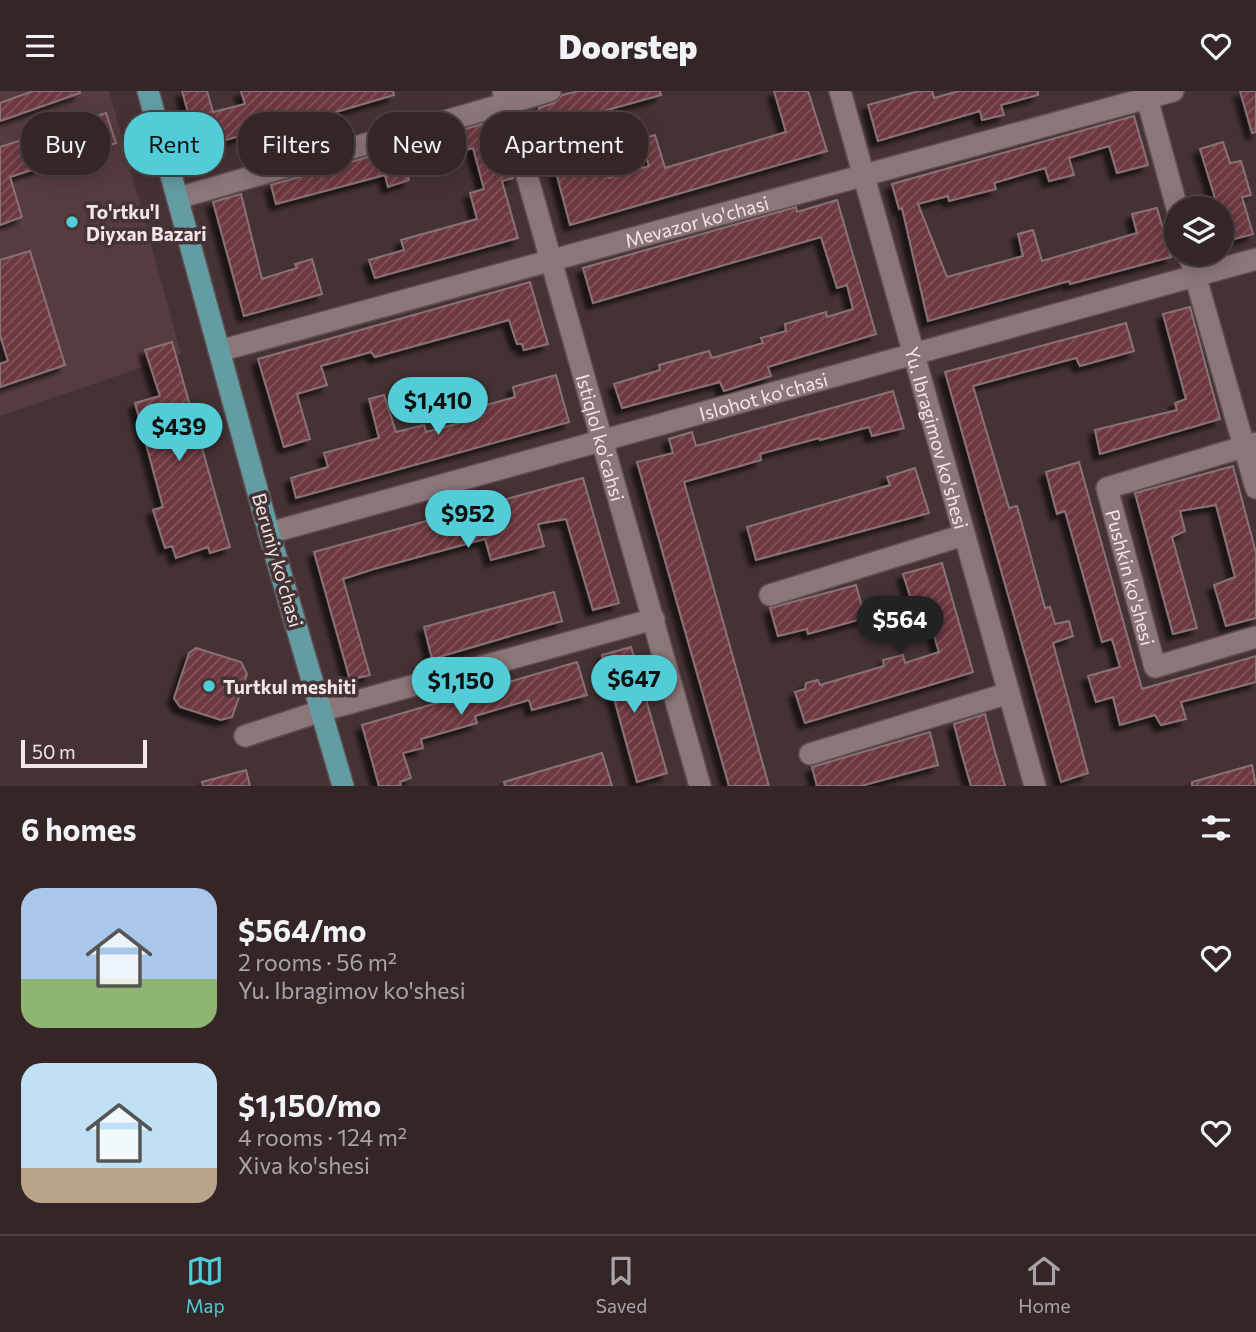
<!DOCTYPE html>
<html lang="en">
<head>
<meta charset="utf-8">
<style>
  :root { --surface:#342627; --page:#3c2e2f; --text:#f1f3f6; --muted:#a9a5a7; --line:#4e4344; --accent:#52ccd6 }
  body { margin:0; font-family:Commissioner,sans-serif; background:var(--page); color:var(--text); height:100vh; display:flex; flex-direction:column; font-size:26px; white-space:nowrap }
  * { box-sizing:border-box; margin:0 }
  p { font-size:23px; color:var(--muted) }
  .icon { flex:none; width:38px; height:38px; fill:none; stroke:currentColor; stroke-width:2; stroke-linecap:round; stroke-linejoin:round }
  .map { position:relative; height:695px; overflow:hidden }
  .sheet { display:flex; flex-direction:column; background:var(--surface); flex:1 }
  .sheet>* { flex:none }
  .guide { position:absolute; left:21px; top:21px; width:700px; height:63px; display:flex; gap:14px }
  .controls { position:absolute; left:1164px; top:105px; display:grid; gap:14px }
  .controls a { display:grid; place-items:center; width:70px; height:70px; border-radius:50%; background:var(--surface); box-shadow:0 4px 18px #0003,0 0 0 2px var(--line); font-size:35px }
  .scale { position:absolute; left:21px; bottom:18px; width:126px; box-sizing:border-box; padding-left:7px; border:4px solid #f3e6e7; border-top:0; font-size:19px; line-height:24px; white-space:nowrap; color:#f3e6e7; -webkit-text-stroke:5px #453234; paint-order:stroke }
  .price { position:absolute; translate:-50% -60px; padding:0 16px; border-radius:24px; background:var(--accent); color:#111; font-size:23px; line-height:46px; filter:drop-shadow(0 2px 4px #0008) }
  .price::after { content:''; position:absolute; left:50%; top:42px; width:21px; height:16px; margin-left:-10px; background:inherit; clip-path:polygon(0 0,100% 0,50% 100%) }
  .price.on { background:#222; color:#fff }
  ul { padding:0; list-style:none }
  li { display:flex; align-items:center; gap:21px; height:175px; padding:0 21px }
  li span { display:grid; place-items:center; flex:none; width:196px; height:140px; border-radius:21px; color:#555 }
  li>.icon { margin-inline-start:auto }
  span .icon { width:84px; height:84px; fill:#fffc; stroke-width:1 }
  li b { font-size:30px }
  h2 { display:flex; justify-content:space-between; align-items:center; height:84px; padding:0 21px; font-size:30px }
  .chip { padding:0 24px; border-radius:28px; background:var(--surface); box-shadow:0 4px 18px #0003,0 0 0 2px var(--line); font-size:24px; line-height:63px }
  .chip.on { background:var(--accent); color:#111 }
  header { display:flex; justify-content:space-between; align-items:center; height:91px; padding:0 21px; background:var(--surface); font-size:32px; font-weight:800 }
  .tab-bar { display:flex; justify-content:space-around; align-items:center; height:98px; border-top:2px solid var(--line); background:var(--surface); font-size:19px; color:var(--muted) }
  .tab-bar a { display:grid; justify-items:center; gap:4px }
  .tab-bar .on { color:var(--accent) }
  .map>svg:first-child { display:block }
</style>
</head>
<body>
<header><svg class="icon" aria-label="menu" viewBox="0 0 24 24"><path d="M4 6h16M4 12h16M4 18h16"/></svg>Doorstep<svg class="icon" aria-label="heart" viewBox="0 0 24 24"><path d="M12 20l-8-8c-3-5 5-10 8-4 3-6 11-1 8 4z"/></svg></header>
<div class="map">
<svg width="1256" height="695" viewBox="0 0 1256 695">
  <defs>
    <pattern id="building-hatch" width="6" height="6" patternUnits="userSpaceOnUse" patternTransform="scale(1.75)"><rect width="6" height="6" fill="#6e3840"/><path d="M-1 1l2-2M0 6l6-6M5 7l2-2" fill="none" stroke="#83555c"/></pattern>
    <filter id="shadow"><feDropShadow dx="-6" dy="6" stdDeviation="2" flood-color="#0009"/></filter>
  </defs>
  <rect width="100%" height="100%" fill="#453234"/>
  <path fill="#563c3f" d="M0,0H109L181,263L0,325Z"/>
  <path fill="url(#building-hatch)" stroke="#887274" stroke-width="2" filter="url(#shadow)" d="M33,0H80V2L0,30V12Z
    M182,0H207L213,21L245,13L241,0H393L394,4L254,45L253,41L198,57Z
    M579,0H660L661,4L575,28L576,31L569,35L582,84L604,72L609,87L649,75L641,48L655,44L665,77L786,41L774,0H808L827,60L570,134L539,17L554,12L562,4Z
    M919,0H932L934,7L959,0H1038V4L1001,14L1004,24L982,29L980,20L878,50L868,14Z
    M1240,0H1256V41L1252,42Z
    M106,22L116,52L10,86L22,126L0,134V56Z
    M1134,25L1148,74L1117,82L1109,55L1069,67L1074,84L1049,90L1045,77L994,92L996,98L949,110L948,105L918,113L947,186L1023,165L1018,143L1033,139L1042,170L1137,142L1132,123L1157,117L1171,166L1070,193L1069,190L928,230L902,117L899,118L892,93Z
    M496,29L513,87L502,90L518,147L375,187L369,169L404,159L401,149L477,128L470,102L484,98L473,57L406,76L409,89L388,96L385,84L276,113L271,94Z
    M1223,51L1230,72L1241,70L1251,104L1242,106L1253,143L1227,150L1222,117H1218L1200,58Z
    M241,103L262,188L297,177L295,173L312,168L322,203L244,225L213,111Z
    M837,109L876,243L768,276L771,285L724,300L720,291L622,317L614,293L660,279L659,274L709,260L712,267L763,252L761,247L786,240L785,233L826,221L827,226L853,218L847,194L837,197L821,146L593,212L583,177L796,116L797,121Z
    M30,160L65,274L0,296V273L8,270L0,244V169Z
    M530,191L548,253L524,259L522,253H517L509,229L375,266L371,261L321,275L327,294L297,303L310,348L284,356L258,268Z
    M1190,216L1220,328L1100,363L1095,339L1177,319L1175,312L1186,308L1163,223Z
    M1126,232L1134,260L1080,275L1076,267L973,295L1009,417L1017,415L1045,517L1050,516L1055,533L1069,530L1073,545L1053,552L1088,682L1061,691L945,281Z
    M172,251L230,456L210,462L208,456L176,467L172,455L165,457L153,419L163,416L135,312L160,305L145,259Z
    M556,284L569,331L296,407L291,387L328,376L324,362L379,347L369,308L384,304L396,341L424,334L426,341L471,329L469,319L515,306L513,296Z
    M893,300L904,337L872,345L869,336L820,349L819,347L760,363L761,369L684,391L769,695H729L637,371L673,362L669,348L692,341L696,355Z
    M1079,371L1142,598L1256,565V591L1181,611L1186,628L1161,634L1155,624L1120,634L1113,606L1096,611L1088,585L1120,576L1112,548L1102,551L1065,420L1057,423L1046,381Z
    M1233,375L1256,462V527L1226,535L1214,494L1235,486L1216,414L1180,420L1185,440L1172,446L1197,537L1173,543L1135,402Z
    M915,377L929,422L756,469L747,436L890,394L887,386Z
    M583,387L619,512L593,519L566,428L538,433L544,455L491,469L485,448L374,478L343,488L370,584L350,589L314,461Z
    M942,472L973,581L805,632L795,601L805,598L806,592L818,589L820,594L884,575L883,569L903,564L905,572L939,561L927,522L916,524L903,483Z
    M856,494L865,527L808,543L807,538L778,545L770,517Z
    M554,501L562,530L432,568L424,536Z
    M631,556L667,682L637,691L602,564Z
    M196,557L241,571L247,583L232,626L221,629L180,616L174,607L189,562Z
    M577,571L587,604L532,619L529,609L475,625L477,632L421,648L423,657L403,662L411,687L400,691L401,695H379L362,634Z
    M985,623L995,661L1005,695H971L962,664L954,633Z
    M930,641L938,674L861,695H817L812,676Z
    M602,662L612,695H505L504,691Z
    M1252,674L1256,695H1192V691Z
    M246,679L250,695H203L202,691Z"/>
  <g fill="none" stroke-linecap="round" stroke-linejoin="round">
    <g stroke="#5f4f51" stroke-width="24">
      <g id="minor">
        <path id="s1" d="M503,0L700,695"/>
        <path id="s2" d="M840,0L1035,695"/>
        <path d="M1145,0L1177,117"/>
        <path d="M178,107L550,0"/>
        <path d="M1189,163L1256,397"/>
        <path id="s3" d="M219,260L1173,0"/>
        <path id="s4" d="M1256,352L1107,397L1155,576L1256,546"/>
        <path id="s5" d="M269,442L1256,168"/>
        <path d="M770,504L964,444"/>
        <path d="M245,645L321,620L654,528"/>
        <path d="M810,663L1009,602"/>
      </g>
    </g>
    <g stroke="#5f4f51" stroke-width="24">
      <path id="major" d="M148,0L269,442L343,695"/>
    </g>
    <use href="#minor" stroke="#8c7678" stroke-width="21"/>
    <use href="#major" stroke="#649ca3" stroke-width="21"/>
  </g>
  <g fill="#52ccd6" stroke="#453234" stroke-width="2.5">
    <circle cx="72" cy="131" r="7"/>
    <circle cx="209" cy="595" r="7"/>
  </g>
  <g text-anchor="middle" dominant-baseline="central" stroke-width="7" stroke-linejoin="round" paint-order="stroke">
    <g font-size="19" font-weight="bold" fill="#f3e6e7" stroke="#453234" text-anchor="start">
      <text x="86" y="120">To'rtku'l<tspan x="86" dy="22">Diyxan Bazari</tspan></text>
      <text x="223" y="595">Turtkul meshiti</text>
    </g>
    <g font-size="19" fill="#f3e6e7" stroke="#453234">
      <text stroke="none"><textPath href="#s3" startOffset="495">Mevazor ko'chasi</textPath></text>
      <text stroke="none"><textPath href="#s5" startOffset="513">Islohot ko'chasi</textPath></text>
      <text stroke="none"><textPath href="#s1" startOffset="360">Istiqlol ko'cahsi</textPath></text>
      <text stroke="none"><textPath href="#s2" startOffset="360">Yu. Ibragimov ko'shesi</textPath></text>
      <text transform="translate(278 469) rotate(74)">Beruniy ko'chasi</text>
      <text stroke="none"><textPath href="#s4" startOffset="248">Pushkin ko'shesi</textPath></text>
    </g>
  </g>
</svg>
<div class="controls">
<a><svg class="icon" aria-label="layers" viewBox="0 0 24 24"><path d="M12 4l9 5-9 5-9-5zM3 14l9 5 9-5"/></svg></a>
</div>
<div class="scale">50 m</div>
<b class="price" style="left:438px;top:346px">$1,410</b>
<b class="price" style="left:179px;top:372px">$439</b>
<b class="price" style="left:468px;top:459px">$952</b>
<b class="price on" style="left:900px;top:565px">$564</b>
<b class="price" style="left:634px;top:624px">$647</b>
<b class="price" style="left:461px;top:626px">$1,150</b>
<div class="guide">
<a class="chip">Buy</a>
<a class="chip on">Rent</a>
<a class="chip">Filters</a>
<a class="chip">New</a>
<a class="chip">Apartment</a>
</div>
</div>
<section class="sheet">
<h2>6 homes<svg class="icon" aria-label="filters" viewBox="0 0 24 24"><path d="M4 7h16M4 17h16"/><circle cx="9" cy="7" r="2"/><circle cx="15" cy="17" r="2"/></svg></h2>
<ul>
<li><span style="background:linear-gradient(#a9c7e8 65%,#8fb573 0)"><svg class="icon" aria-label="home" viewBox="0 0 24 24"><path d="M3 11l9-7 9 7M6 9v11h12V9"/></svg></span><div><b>$564/mo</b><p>2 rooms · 56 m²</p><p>Yu. Ibragimov ko'shesi</p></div><svg class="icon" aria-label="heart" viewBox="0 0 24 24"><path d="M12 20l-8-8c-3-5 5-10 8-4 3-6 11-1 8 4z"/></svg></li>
<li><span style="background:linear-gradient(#bfe0f5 75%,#b9a48a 0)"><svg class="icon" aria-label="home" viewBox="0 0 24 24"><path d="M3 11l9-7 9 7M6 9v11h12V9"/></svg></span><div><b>$1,150/mo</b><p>4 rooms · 124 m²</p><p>Xiva ko'shesi</p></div><svg class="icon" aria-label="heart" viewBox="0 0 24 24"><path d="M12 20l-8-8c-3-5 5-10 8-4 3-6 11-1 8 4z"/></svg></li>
</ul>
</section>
<nav class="tab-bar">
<a class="on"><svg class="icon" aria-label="map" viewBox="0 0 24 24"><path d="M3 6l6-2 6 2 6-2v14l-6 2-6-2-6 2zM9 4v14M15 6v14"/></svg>Map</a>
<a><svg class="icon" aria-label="saved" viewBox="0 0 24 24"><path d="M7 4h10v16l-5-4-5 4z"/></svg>Saved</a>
<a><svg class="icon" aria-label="home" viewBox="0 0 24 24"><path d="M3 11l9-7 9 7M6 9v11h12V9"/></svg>Home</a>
</nav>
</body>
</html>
